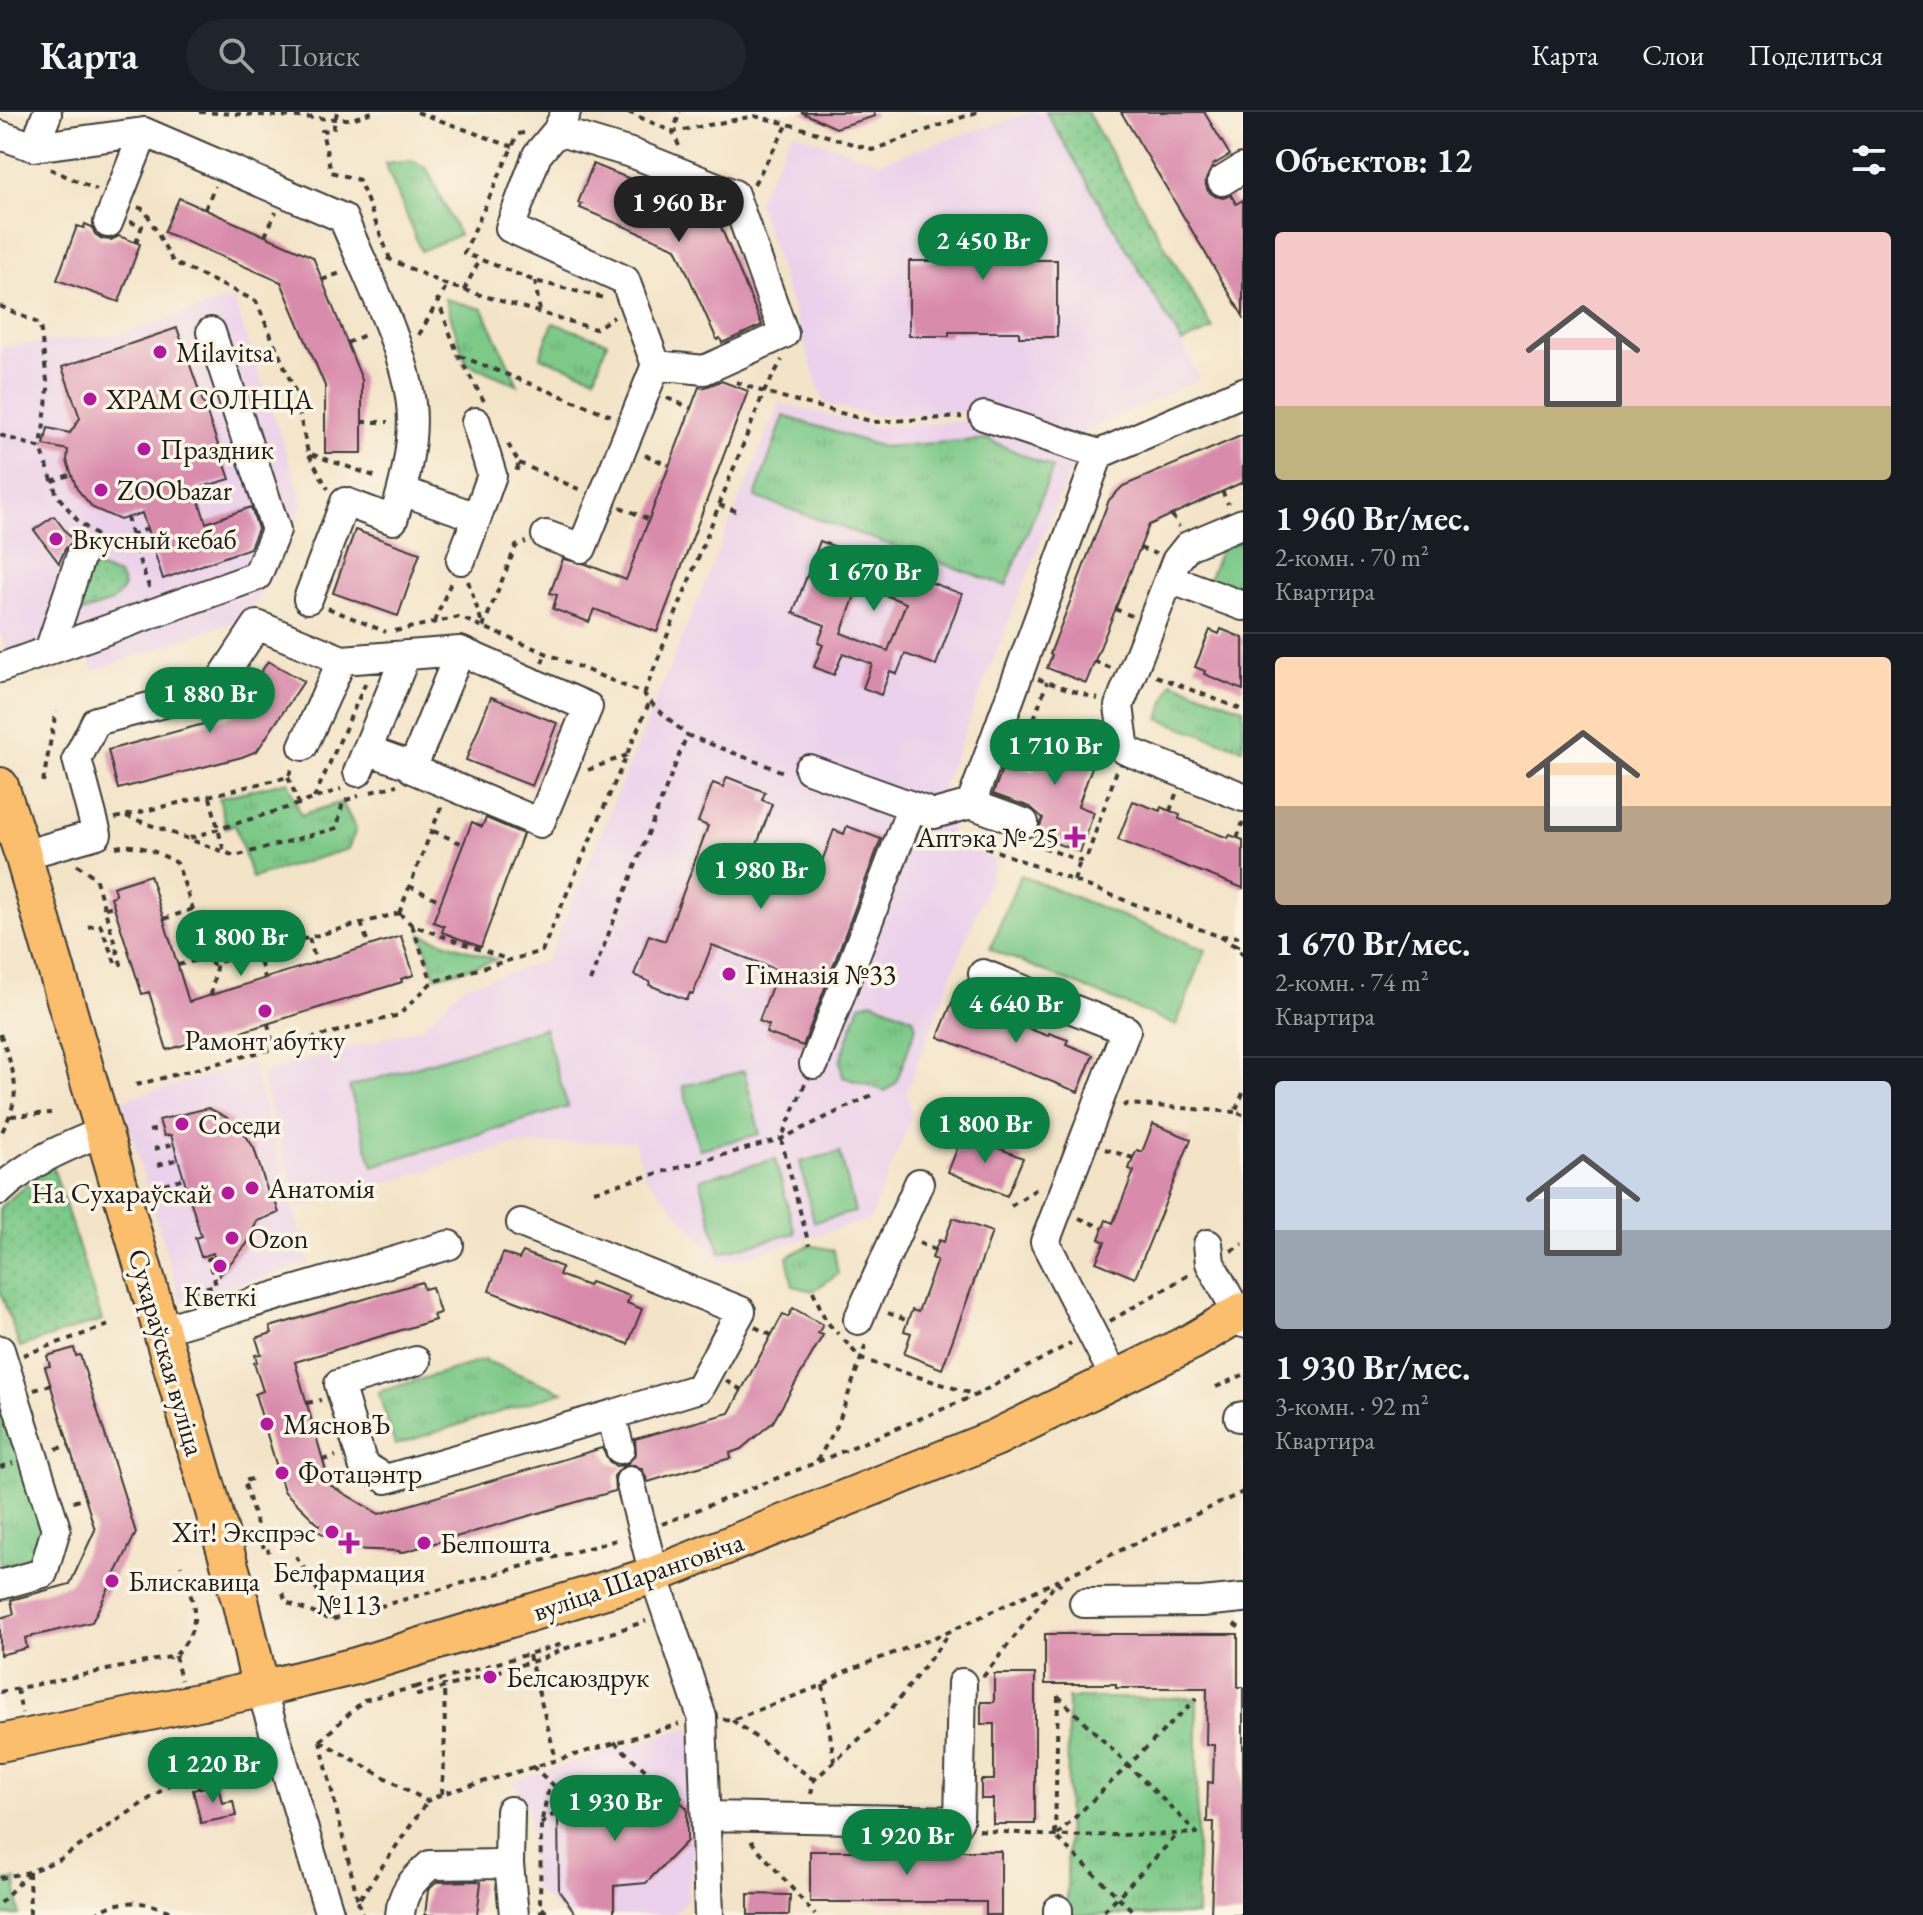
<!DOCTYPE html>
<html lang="ru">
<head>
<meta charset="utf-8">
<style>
  :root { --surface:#171b24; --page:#20242c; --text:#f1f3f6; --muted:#9ea1a6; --line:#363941; --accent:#0b8043 }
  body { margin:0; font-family:"EB Garamond",serif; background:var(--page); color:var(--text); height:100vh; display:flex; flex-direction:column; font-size:30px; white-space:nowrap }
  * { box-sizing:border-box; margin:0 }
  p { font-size:26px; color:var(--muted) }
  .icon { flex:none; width:44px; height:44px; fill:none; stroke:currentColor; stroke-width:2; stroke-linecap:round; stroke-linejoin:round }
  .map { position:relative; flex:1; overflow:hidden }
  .side { display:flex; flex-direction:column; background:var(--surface); width:680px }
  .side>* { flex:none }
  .price { position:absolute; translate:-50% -68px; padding:0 18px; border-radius:28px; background:var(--accent); color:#fff; font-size:26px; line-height:52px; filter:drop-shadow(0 2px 4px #0008) }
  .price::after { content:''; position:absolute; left:50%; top:48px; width:24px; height:18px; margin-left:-12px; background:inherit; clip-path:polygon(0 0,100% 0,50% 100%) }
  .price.active { background:#222; color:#fff }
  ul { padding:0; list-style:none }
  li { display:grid; align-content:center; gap:16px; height:424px; padding:0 32px }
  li+li { border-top:2px solid var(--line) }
  li span { display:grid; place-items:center; height:248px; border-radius:8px; color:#555 }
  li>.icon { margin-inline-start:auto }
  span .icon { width:144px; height:144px; fill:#fffc; stroke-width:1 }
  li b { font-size:34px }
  h2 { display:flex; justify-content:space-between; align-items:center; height:96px; padding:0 32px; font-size:34px }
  header { display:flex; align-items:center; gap:48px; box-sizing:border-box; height:112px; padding:0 40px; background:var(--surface); border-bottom:2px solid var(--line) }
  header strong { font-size:38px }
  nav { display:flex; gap:44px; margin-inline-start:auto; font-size:28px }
  .search { width:560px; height:72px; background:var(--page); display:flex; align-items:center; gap:20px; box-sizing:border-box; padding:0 28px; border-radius:44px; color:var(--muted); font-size:30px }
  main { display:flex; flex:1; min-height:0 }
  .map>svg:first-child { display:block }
</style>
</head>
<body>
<header>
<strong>Карта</strong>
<div class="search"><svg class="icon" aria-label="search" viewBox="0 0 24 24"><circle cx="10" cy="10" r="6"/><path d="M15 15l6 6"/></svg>Поиск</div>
<nav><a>Карта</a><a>Слои</a><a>Поделиться</a></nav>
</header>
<main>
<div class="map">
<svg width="1243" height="1803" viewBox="0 0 1243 1803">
  <defs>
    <pattern id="grass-dots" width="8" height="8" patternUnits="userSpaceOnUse" patternTransform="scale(2)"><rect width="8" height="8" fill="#7cc988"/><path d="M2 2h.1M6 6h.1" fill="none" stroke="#6bac75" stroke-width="1.8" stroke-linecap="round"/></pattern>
    <pattern id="park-tufts" width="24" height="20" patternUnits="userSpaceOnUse" patternTransform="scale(2)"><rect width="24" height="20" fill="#7cc988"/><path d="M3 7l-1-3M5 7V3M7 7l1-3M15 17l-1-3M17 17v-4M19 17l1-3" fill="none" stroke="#6bac75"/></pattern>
  </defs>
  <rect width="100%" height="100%" fill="#fcf5e5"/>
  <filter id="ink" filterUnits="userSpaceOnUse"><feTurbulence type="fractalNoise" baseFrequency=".0125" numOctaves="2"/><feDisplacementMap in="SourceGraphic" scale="16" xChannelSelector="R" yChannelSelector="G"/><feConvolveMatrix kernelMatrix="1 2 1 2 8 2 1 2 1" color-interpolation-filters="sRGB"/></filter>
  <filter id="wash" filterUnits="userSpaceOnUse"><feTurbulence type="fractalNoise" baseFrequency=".006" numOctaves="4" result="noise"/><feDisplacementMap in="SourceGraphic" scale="32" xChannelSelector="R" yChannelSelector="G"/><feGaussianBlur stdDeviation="1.8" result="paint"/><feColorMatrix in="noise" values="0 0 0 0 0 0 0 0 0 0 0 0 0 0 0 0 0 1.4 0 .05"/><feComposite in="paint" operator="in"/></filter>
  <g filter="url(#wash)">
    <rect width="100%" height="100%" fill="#f3e4c8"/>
    <path fill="#ebd1eb" d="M1033,0H1046L1182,231L1199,267L1087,318L1081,331L985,300L876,304L824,292L757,88L793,20L879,50Z
      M233,186L303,390L273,462L246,505L94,559L84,533L15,559L0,523L1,234L121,222Z
      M780,291L875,315L983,308L1077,340L941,678L955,707L947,729L997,748L906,981L912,1004L870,1107L723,1151L646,1065L634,1029L512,1033L299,1097L260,962L421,916L463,874L547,849Z
      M252,951L309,1152L180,1188L122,988Z
      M689,1615L699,1688L687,1789L673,1803H565L533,1776L529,1695L512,1669Z"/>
    <path fill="url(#grass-dots)" stroke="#4c7252" stroke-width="2" d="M1046,0H1087L1213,217L1182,231Z
      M87,453L119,463L124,475L112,490L68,505Z
      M52,1052L102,1208L20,1235L0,1179V1095Z"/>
    <path fill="url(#park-tufts)" stroke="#4c7252" stroke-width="2" d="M412,48L427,57L459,123L421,139L385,51Z
      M445,187L483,197L518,273L466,251Z
      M553,211L607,230L595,265L540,245Z
      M784,304L883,335L987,327L1053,356L1006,474L755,385Z
      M1243,428V480L1208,468L1221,437Z
      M1172,570L1243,596V637L1159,607Z
      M288,669L301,703L342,690L356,717L348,737L252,766L235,713L226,716L219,686Z
      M421,822L497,848L436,865Z
      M872,889L913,906L916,915L896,971L885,979L843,965L840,950L860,892Z
      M809,1133L834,1138L838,1162L813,1179L793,1174L787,1145Z
      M484,1248L563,1280L395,1333L378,1280Z
      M8,1283L45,1416L32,1447L0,1457V1286Z
      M1068,1586H1197V1803H1067Z
      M16,1767L19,1803H0V1770Z"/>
    <path fill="#7cc988" stroke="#4c7252" stroke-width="2" d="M1020,763L1206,838L1176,913L990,837Z
      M544,916L568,995L373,1054L349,975Z
      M744,959L760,1022L699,1037L683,974Z
      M840,1040L855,1100L814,1110L800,1050Z
      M775,1047L795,1121L720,1141L700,1067Z"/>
    <g id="blocks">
      <path fill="#d98bac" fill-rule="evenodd" d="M801,0H874L875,4L836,16Z
        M1121,0H1204L1230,43L1213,53L1205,70L1208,79L1215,84L1223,86L1231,83L1236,92L1243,88V204Z
        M593,52L715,101L762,213L722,231L720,226L717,228L676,136L580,96L582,92L578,91Z
        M179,86L313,145L362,268V341H325V274L281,170L164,120Z
        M937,105H1029V148H1057V225H1019V220H949V224H909V149H937Z
        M85,112L92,115L95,122L102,127L111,128L119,124L140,132L119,190L57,168L77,114L84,116Z
        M177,216L230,367L195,377L206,411L251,395L258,417L250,436L163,467L142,401L120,408L93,396L77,377L67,349L68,338L44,333L48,316L70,321L80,306L62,255Z
        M721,269L748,279L657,520L594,497L589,510L553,497L557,483L550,481L563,447L586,452L626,468L699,275L703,276Z
        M1243,323V370L1149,413L1086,571L1047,556L1052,543L1050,542L1109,388L1123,374Z
        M54,404L73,429L65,437L59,451L34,418Z
        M355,418L420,441L398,504L333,481Z
        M820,429L962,482L936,553L905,542L897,562L890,559L881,583L863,576L872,552L843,541L834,563L814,555L823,533L818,531L825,513L793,501ZM859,473L906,491L888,539L841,521Z
        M1221,517L1243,526V578L1204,562L1205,559L1195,555L1210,518L1219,522Z
        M268,549L304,569L257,639L242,645L118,677L108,638L233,604Z
        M491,585L557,611L532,674L466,648Z
        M1051,613L1101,630L1078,694L1094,700L1080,740L1036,724L1043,706L1030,695L993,682L1005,650L1034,660Z
        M727,665L765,680L762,688L772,692L752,746L814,770L834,718L844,722L847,714L881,727L803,934L766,921L769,913L759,909L778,858L712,833L693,882L690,881L687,888L649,873L650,870L634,863L649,823L665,829L708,714L698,710L713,671L723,675Z
        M1133,689L1160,699L1161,695L1180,703L1179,707L1228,726L1230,723L1243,728V776L1118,728Z
        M486,706L523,722L481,835L442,820L444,814L433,810L472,710L482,715Z
        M150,763L189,890L401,824L414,863L401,867L402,870L189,936L187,932L167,938L149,880L142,882L111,785L116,783L113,775Z
        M953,888L979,898L981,891L1000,899L998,905L1048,924L1049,921L1057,924L1068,928L1066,932L1093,943L1078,980L938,925Z
        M208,996L226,1005L242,1018L254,1036L269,1084L273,1083L279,1101L257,1109L247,1132L219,1164L213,1141L201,1145L195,1126L201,1124L171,1023L164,1024L159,1008Z
        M1153,1012L1191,1027L1135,1166L1096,1150L1105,1130L1099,1127L1106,1108L1113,1111L1134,1059L1129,1057L1133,1046L1137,1038L1142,1040Z
        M963,1022L1023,1046L1007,1084L948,1060Z
        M953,1106L992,1120L942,1257L904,1242L911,1221L904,1219L912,1198L918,1200L937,1148L932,1146L939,1128L944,1130Z
        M523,1140L562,1155L559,1163L588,1174L590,1170L630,1184L627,1191L642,1197L628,1232L489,1179L503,1141L519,1147Z
        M422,1170L424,1177L432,1175L440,1201L433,1203L435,1208L295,1250L330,1373L379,1402L602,1336L609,1349L616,1354L624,1353L614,1364L615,1379L400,1441L399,1439L349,1437L316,1418L319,1413L284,1379L255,1282L263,1279L254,1251L257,1250L255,1243L261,1242L256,1226L272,1221L270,1215Z
        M793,1196L823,1213L818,1221L823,1223L773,1310L741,1337L730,1341L731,1346L674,1362L648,1370L642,1357L634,1353H626L636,1342L635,1327L729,1301L783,1202L788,1205Z
        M74,1236L76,1244L80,1243L136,1421L92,1510L25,1526L27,1536L0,1543V1506L14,1502L11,1488L70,1472L95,1418L45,1255L50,1254L47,1244Z
        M1045,1522H1238V1575H1243V1803H1211L1214,1710H1207L1208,1670L1213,1671L1214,1633H1206L1207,1576H1116V1572H1045Z
        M994,1562H1035V1712H993V1687H981V1668H994V1612H981V1590H994Z
        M218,1672L222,1691L233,1689L236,1704L201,1711L193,1678Z
        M584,1676L667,1678L687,1696V1729L646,1771L614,1774V1802H576L559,1779L558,1701Z
        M810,1739H1001V1803H986V1790H810Z
        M476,1769L481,1770L477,1803H425L428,1778L437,1770Z
        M748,1782L790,1783L789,1803H748Z"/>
    </g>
  </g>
  <g filter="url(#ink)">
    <use href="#blocks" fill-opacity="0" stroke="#3c3a36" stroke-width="2"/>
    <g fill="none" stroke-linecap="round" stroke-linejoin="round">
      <g stroke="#3c3a36" stroke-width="32">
        <path id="minor" d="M557,19L634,42L734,82L784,222L704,258L656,253
          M0,23L34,35L144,20L343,106C365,159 405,236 411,292C415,328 404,374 393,408L345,390L308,487
          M34,35L47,2
          M1222,69L1243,56
          M108,111L144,20
          M984,304L1099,342L1243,280
          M402,379L477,405L492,363L476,310
          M1243,411L1188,434L1176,449L1119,594L1125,638L1243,685
          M546,423L582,436L656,253L625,168L510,116L537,43L557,19L566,0
          M461,448L477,405
          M1170,467L1243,494
          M49,539L81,443
          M0,556L257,464L276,418L211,220
          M303,634L342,548
          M367,638L412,654
          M809,657L934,702L971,692
          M358,660L406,543
          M1024,711L971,692L1099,342
          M23,743L97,722L77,647L96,609L214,578L257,513L342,548L460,539L588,595L540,711L412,657L460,539
          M983,862L1126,918L1045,1130L1116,1268
          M814,952L912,694
          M0,1078C29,1050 65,1035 102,1020
          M521,1111L741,1199L699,1276L611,1303L620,1337
          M1208,1132L1210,1151L1243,1211
          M858,1208L919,1071
          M161,1218L449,1133
          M0,1238L56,1417L43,1461L0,1473
          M416,1249L339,1272L363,1353L386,1367L611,1303
          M1239,1305L1243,1304
          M630,1369L654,1463L702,1605L709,1803
          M1084,1491L1202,1490L1243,1486
          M261,1577L330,1803
          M510,1699L509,1752L514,1803
          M707,1704L959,1709L962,1571
          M400,1803C402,1779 413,1768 430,1753L509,1752
          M1058,1803V1798"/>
      </g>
      <g stroke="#3c3a36" stroke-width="40">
        <path id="major" d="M0,674L23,743L241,1492L261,1577
          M0,1631L261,1577L356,1554L654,1463L995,1326L1193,1229L1243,1199"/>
      </g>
      <path stroke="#3c3a36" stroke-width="4" stroke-dasharray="6 6" stroke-linecap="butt" d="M199,0L337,7H352L372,0
        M337,0L333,18L322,19L331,60L359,68L390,147
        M417,0L513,35
        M628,0L673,20L754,4L788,12L872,38L977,0
        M524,21L518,22L464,141L535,169L604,186
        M679,34L673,20L680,0
        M50,57L97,78
        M754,72L788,12
        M138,95L145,98L173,150L256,189L294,277L308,341L380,366
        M205,97L215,74
        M130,110L142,114L135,134
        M265,124L276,100
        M387,146L447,173L595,217L614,205
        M322,168L343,160
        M535,169L540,200
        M464,178L480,147
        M437,186L458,243L484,289
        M0,194L40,212L48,277L41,336
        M419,223L447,173
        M347,231L367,222
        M460,244L612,304
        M736,270L764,280L874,310L962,305
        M667,286L691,296
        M362,310H388
        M0,323L41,336L57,383L78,409L112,436L135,437L151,480
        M508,332L519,351L516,360
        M309,343L328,377
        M645,343L668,353
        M519,351L583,379
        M52,369L72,362
        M1222,379L1228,392
        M719,393L736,399
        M620,395L648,407
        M1172,403L1179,415
        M127,405L135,437
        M131,423L147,417
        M1140,436L1156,442
        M468,469L483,514
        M328,496L386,520
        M1115,497L1132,504
        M434,510L452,468
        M483,515L516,434L526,430
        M395,519L459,505L644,582L655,595L687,623
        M1094,549L1111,556
        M542,551L546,541
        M1156,564L1243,598
        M1038,567L1098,587
        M644,582L764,280L782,248
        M1030,618L1047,623
        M1092,627L1098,611
        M1013,641L1021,644L1047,570
        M1021,644L1030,647L1026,657
        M588,658L627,643
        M288,665L299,692L341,677
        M43,670L56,599
        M371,680L397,673
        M210,685L224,740
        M314,686L367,568
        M1170,699L1176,682
        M126,704L235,744L337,716L343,689L359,684
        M115,706L288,665L294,653
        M433,719L463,732
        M952,722L1218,824L1243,825
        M190,726L299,692
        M1237,726L1243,710
        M1032,731L1080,749L1087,745L1117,658
        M116,735C137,730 159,741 177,751L212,852L399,801
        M77,753L95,765L121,852L116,853L100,812L88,815
        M1074,769L1080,749
        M409,774L441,789
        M105,796L114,794
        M399,801L441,695
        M399,801L412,813L509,848
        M164,807L193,797
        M361,811L369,834
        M412,813L432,870
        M1220,825L1235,834L1243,843
        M309,826L316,850
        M1234,832L1243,836
        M257,839L265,866
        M178,853L210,845
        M590,869L687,623L786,661
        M211,883L217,850
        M268,912L274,936
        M0,922C15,962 24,982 0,1023
        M805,972L781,1027L809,1133
        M136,973L399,903L432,870L542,839L650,589
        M1243,981L1235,1000L1243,1003
        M1123,994L1127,992L1235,1000
        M11,1004L51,1001
        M149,1019L162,1016
        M154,1037L174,1032
        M1105,1037L1133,1046
        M158,1053L178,1047
        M164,1072L184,1066
        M594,1079L781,1027L874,982
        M167,1084L188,1078
        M1011,1094L1041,1074
        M1079,1106L1103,1116
        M919,1131L935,1138
        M1231,1139L1243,1132
        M194,1178L216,1173L208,1147L214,1145
        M813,1179L826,1209L838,1222
        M888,1201L908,1209
        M1110,1209L1192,1161
        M755,1215L771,1223
        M844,1228L861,1247L973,1282
        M23,1243L112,1212
        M726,1269L742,1278
        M1216,1275L1243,1263
        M34,1278L51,1273
        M307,1291L321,1288
        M56,1337L69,1333
        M323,1348L336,1344
        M817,1349L838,1312L867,1229
        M0,1355L13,1351
        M252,1367L244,1369L265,1440L270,1438
        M73,1390L86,1386
        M662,1412L815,1351L976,1283L1071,1231
        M296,1444L331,1500V1508
        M283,1481L286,1490L331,1508L620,1427
        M1234,1512L1243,1518
        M529,1543L556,1647
        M175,1544L181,1568
        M983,1565L1057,1470L1066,1477
        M823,1573L834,1649
        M416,1575L559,1533L561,1538
        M17,1577L22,1601
        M0,1580L175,1544C206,1509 193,1493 181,1453
        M1058,1584L1055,1724L1137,1803
        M1058,1584L1197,1721L1178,1722
        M723,1607L732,1608L823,1573L844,1560L951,1519L1243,1380
        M732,1608L814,1668
        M320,1629L427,1689L442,1682L679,1612
        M320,1629L364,1588L416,1575L418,1583L544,1546L561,1538L646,1509
        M320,1629L358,1789L427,1690
        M614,1630L662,1673
        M216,1652L258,1643
        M532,1654L571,1689
        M196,1660L199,1676
        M442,1682L445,1621L444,1572
        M811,1682L814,1668L889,1600L950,1521
        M541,1712L571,1689L582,1673H662L682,1687
        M979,1718L1055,1724L1178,1722L1100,1803
        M1057,1723L1197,1586
        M751,1729L815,1803
        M29,1760L30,1803
        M0,1766L29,1760L59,1748L171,1672L216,1652L195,1626L171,1672
        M358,1789L362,1803
        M0,1791L27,1762
        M542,1796L549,1803
        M95,1803C119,1784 151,1789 177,1803
        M542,1803L540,1795L541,1712L550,1671"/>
      <use href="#minor" stroke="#fff" stroke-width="28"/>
      <use href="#major" stroke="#fabe6d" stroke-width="36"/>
    </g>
  </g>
  <g fill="#b5179e" stroke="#fcf5e5" stroke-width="3">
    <circle cx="160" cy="240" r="8"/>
    <circle cx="90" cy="287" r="8"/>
    <circle cx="144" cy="337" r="8"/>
    <circle cx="101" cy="378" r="8"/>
    <circle cx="56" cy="427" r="8"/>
    <path d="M1071 713h8v8h8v8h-8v8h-8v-8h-8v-8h8z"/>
    <circle cx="729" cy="862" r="8"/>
    <circle cx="265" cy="899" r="8"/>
    <circle cx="182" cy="1012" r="8"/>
    <circle cx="252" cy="1076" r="8"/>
    <circle cx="228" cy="1081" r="8"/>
    <circle cx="232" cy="1126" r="8"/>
    <circle cx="220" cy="1154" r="8"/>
    <circle cx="267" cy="1312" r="8"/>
    <circle cx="282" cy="1361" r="8"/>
    <circle cx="332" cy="1420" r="8"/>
    <path d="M345 1419h8v8h8v8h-8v8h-8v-8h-8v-8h8z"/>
    <circle cx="424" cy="1431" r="8"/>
    <circle cx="112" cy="1469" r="8"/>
    <circle cx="490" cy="1565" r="8"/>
  </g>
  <g text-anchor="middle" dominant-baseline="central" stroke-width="7" stroke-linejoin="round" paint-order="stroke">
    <g font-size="28" fill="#1c1c1c" stroke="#fcf5e5" text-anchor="start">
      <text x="176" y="240">Milavitsa</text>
      <text x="106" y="287">ХРАМ СОЛНЦА</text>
      <text x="160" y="337">Праздник</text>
      <text x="117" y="378">ZOObazar</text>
      <text x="72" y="427">Вкусный кебаб</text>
      <text x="1059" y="725" text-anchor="end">Аптэка № 25</text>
      <text x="745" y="862">Гімназія №33</text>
      <text x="265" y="928" text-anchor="middle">Рамонт абутку</text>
      <text x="198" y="1012">Соседи</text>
      <text x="268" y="1076">Анатомія</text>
      <text x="212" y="1081" text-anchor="end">На Сухараўскай</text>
      <text x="248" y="1126">Ozon</text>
      <text x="220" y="1184" text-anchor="middle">Кветкі</text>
      <text x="283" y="1312">МясновЪ</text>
      <text x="298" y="1361">Фотацэнтр</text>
      <text x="316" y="1420" text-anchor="end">Хіт! Экспрэс</text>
      <text x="440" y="1431">Белпошта</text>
      <text x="349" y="1460" text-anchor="middle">Белфармация<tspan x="349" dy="32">№113</tspan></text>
      <text x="128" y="1469">Блискавица</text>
      <text x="506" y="1565">Белсаюздрук</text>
    </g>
    <g font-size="28" fill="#1c1c1c" stroke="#fcf5e5">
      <text transform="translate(167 1240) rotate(74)">Сухараўская вуліца</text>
      <text transform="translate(638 1464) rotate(-19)">вуліца Шаранговіча</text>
    </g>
  </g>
</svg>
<b class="price active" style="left:679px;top:132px">1 960 Br</b>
<b class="price" style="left:983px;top:170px">2 450 Br</b>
<b class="price" style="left:874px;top:501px">1 670 Br</b>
<b class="price" style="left:210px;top:623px">1 880 Br</b>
<b class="price" style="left:1055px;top:675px">1 710 Br</b>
<b class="price" style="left:761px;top:799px">1 980 Br</b>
<b class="price" style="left:241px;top:866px">1 800 Br</b>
<b class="price" style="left:1016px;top:933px">4 640 Br</b>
<b class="price" style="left:985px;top:1053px">1 800 Br</b>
<b class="price" style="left:213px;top:1693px">1 220 Br</b>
<b class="price" style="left:615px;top:1731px">1 930 Br</b>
<b class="price" style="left:907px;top:1765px">1 920 Br</b>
</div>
<section class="side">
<h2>Объектов: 12<svg class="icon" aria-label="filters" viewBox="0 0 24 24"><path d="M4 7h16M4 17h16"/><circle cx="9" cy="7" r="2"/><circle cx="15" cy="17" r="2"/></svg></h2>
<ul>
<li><span style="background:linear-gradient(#f6c9c9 70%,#c2b280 0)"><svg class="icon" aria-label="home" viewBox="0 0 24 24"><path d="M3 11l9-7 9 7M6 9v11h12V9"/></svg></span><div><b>1 960 Br/мес.</b><p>2-комн. · 70 m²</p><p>Квартира</p></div></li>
<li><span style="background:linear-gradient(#ffd9b3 60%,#b9a48a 0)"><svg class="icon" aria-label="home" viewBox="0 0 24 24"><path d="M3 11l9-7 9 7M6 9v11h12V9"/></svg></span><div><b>1 670 Br/мес.</b><p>2-комн. · 74 m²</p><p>Квартира</p></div></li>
<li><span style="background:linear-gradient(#c9d6e8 60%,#9aa5b1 0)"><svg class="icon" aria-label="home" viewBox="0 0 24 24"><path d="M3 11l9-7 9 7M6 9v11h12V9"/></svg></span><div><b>1 930 Br/мес.</b><p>3-комн. · 92 m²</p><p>Квартира</p></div></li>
</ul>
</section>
</main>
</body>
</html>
